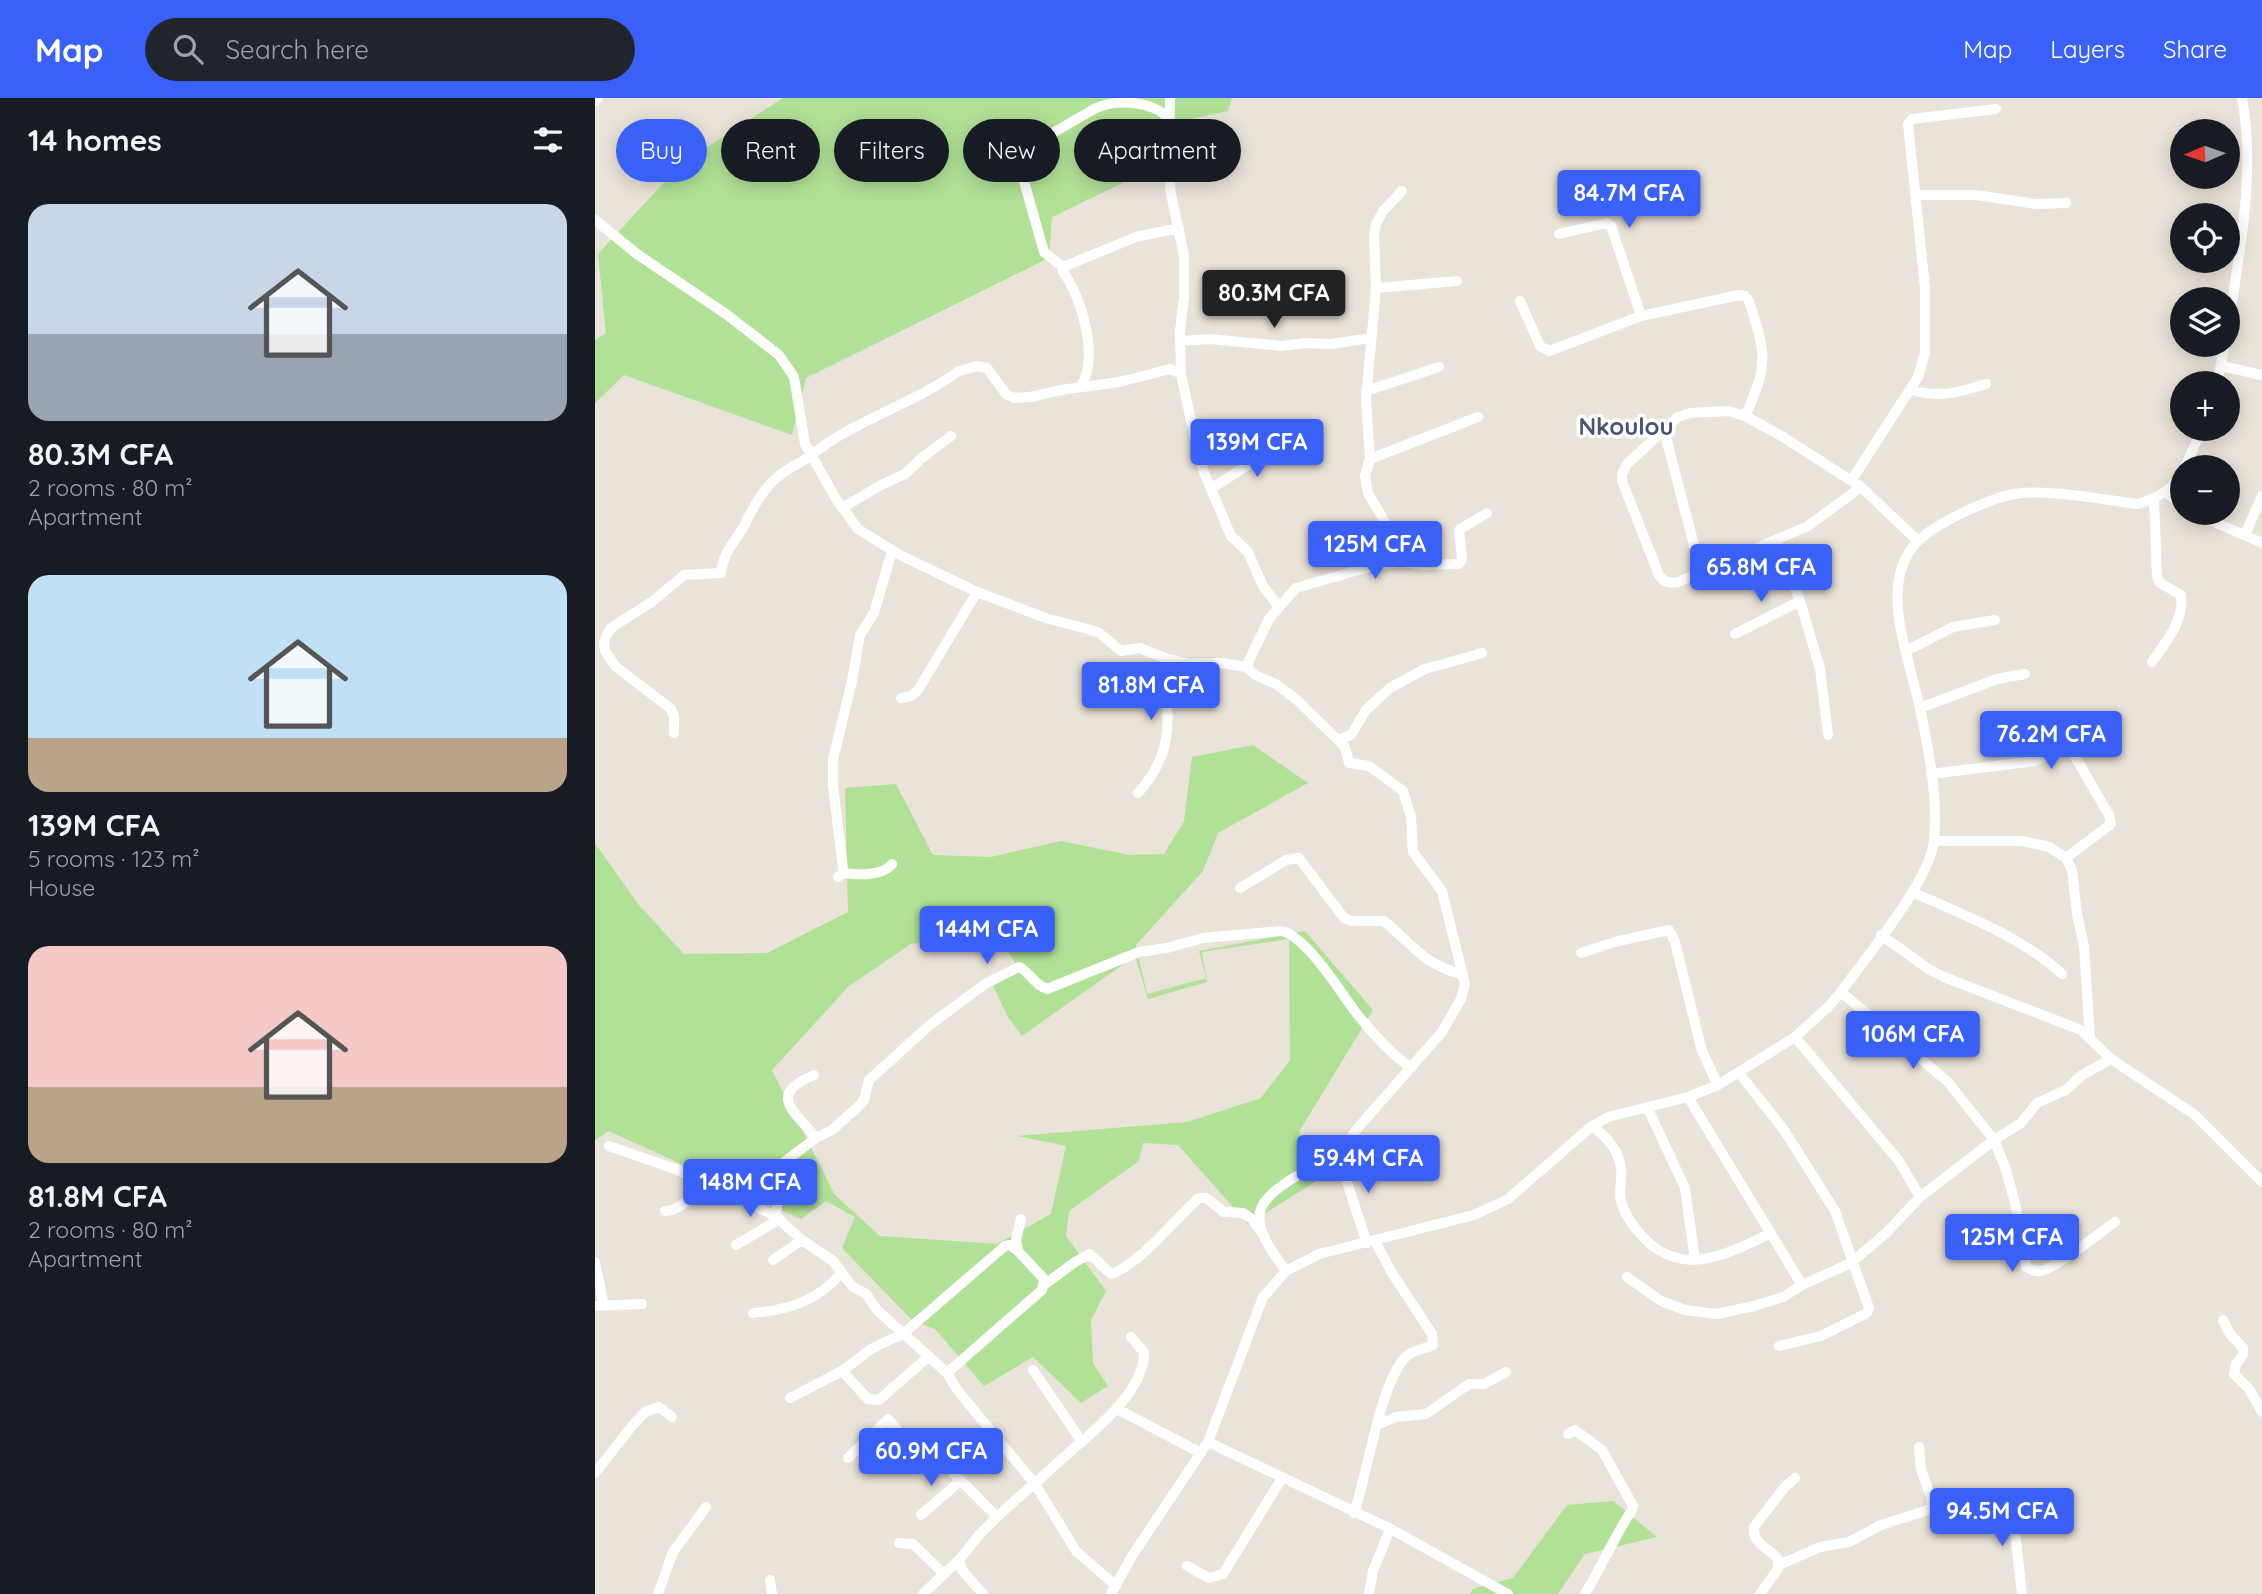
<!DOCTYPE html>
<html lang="en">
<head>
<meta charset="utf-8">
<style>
  :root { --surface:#171b24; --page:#20242c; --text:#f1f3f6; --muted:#9ea1a6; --accent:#3a61f7 }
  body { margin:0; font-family:Quicksand,sans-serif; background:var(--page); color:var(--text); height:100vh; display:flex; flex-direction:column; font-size:26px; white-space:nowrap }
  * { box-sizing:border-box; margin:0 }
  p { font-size:23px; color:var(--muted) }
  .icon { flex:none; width:38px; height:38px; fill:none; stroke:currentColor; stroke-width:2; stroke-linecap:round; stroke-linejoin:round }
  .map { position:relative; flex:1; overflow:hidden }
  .details { display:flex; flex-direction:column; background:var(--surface); width:595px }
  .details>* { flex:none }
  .hud { position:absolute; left:21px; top:21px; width:665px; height:63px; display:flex; gap:14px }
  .needle { width:46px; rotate:268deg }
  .buttons { position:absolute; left:1575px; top:21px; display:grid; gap:14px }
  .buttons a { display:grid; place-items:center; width:70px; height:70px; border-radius:50%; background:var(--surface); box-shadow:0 4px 18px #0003; font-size:35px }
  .price { position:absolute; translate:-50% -60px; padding:0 16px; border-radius:7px; background:var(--accent); color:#fff; font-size:23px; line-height:46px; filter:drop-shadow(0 2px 4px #0008) }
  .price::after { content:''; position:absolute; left:50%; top:42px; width:21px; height:16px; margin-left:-10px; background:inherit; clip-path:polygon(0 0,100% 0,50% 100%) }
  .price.active { background:#222; color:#fff }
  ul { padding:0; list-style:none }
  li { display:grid; align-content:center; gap:14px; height:371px; padding:0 28px }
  li span { display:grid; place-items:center; height:217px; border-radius:21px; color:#555 }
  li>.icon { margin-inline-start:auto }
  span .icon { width:126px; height:126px; fill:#fffc; stroke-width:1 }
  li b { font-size:30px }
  h2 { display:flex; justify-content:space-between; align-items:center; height:84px; padding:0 28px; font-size:30px }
  .chip { padding:0 24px; border-radius:32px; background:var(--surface); box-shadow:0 4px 18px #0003; font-size:24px; line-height:63px }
  .chip.active { background:var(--accent); color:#fff }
  header { display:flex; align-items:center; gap:42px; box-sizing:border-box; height:98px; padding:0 35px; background:var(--accent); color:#fff }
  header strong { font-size:33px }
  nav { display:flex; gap:38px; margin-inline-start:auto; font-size:24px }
  .search { width:490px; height:63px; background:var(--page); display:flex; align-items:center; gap:18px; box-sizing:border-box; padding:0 24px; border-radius:38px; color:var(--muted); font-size:26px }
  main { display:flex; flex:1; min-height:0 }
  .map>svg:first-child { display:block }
</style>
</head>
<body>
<header>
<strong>Map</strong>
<div class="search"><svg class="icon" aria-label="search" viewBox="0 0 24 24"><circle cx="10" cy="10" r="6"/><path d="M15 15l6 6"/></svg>Search here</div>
<nav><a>Map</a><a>Layers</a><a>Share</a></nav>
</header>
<main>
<section class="details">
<h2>14 homes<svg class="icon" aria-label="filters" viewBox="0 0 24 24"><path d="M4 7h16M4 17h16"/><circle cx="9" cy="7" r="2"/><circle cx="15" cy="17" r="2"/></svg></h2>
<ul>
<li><span style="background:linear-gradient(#c9d6e8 60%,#9aa5b1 0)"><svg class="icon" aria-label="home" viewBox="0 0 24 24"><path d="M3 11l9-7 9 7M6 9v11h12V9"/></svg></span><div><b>80.3M CFA</b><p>2 rooms · 80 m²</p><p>Apartment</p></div></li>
<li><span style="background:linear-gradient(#bfe0f5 75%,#b9a48a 0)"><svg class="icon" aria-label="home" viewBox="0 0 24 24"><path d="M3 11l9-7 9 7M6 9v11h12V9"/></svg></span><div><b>139M CFA</b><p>5 rooms · 123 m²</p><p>House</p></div></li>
<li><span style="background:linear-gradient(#f6c9c9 65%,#b9a48a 0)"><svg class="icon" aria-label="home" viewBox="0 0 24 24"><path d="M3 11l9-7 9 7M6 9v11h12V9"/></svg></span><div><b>81.8M CFA</b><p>2 rooms · 80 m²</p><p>Apartment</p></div></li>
</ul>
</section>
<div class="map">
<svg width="1667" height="1496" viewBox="0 0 1667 1496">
  <rect width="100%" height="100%" fill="#eae3d9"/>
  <path fill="#b1e196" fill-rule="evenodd" d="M188,0H637L633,13L532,35L538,80L457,119L454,160L211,280L197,337L29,277L0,305V242L11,235L3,156L86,66Z
    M658,647L713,685L623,735L608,773L541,847L552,896L611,880L604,853L710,833L778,912L704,1034L723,1082L653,1126L583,1047L548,1045L544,1063L474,1113L471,1138L511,1193L496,1222L498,1265L513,1288L486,1305L438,1259L389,1288L340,1231L318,1223L247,1150L260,1119L231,1103L206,1121L14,1033L0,1042V745L43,806L89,856L172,855L253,814L250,690L301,686L338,757L396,759L466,743L535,757L569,756L589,723L597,659ZM360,839L393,858L410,849L420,864L398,888L413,919L427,938L540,858L553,901L612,884L607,854L694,841L695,962L666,1000L592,1024L422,1038L471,1048L456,1116L402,1146L285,1138L240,1097L177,972L254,888L316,846Z
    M1018,1403L1062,1439L990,1456L963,1496H875L878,1491L918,1480L972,1407Z"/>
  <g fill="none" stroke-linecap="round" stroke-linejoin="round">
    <path stroke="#fff" stroke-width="10" d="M575,0L574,73L576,96L589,158V198L585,233L586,276L597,328L608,372L636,438L653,454L668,488L684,509
      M0,3L3,0
      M1320,97H1381L1441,106L1471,105
      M0,122L42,156L131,216L184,257L199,279L210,346L241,401L263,431L303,456L382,494L451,520L503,534L526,553L545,550L570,560L595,566L627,565L651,569L662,578L681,586L702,602L750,649L754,665L774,668L808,693L816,719L818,754L847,793L870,886L866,901L847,934L761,1032L747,1053L750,1078L772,1145
      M964,136L1012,125L1016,128L1046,218
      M468,169L541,139L584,130
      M781,190L862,183
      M925,203L945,248L954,253L1046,218L1144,197L1150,198L1154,203C1171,256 1174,266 1150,318
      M1633,231C1644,155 1661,76 1647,0
      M585,243L615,241L687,248L710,245L736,246L776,240
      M1627,268L1667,277
      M1622,285L1630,247
      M486,288C504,259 487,199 468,174V169L449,154L425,69L426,57L430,51L494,14C515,0 557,1 575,22
      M1315,292C1346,300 1362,295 1391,286
      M771,293L844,269
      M1069,332L1106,474
      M775,361L883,319
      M1590,369L1607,331
      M1256,383L1323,279L1330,255V190L1313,26L1317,21L1401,11
      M1266,389L1213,428L1083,484C1074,485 1069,485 1064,477L1027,383V376L1032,366L1083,319L1095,315L1133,313L1150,318L1185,337L1266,389L1323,443
      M617,390L692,342
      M1571,394L1587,408
      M247,410L286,387L310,376L328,359L356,338
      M1599,415L1667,445
      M1650,437L1667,398
      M1181,442L1205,503L1225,571L1233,637
      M806,464L801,443L773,395L770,378L775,361L771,301L781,190L779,137L781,126L788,113L807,93
      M1140,536L1205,503
      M1311,553L1358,529L1400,522
      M1557,564C1570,545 1590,522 1586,497L1565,485L1562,478L1559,401
      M651,569L674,521L701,490L781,467L806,464L828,467L864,466L867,461L864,432L892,415
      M306,600L316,598L323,592L382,494
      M1325,610L1402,581L1430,576
      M79,635V619L76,611L20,568L10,553L9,545L11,538L16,530L58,503L89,477L126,475C129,449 143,443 152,422C162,402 172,385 192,372C199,367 208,364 215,358C261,321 317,307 364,273L382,268L392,270L411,296L419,300L435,299L466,292L524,284L575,271L586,276
      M743,642L756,637L771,612L795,590L830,571L887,555
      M1336,676L1440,663L1467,650H1475L1514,717L1516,726L1471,760
      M543,695C566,670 575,643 572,609C570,590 566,580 570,560
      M1339,743H1427L1454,749L1471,760L1477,772L1482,816L1489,848L1495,940
      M248,775C263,777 287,778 297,766
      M243,779L248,775V771L238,688V661L257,583L265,537L279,515L297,453
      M645,790L691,762L704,760L749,820L757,823H789C816,845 831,869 868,876
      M1317,794C1367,816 1427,839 1467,876
      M1286,837L1335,872L1349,879L1486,932L1516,961L1600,1017L1667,1084
      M986,855L1023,843L1074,832L1080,844L1107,953L1123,987
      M1246,894L1352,983L1399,1042L1410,1069L1419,1101L1429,1147L1431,1169C1436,1172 1440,1174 1446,1173C1463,1169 1504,1135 1520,1124
      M1200,939L1304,1063L1325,1099
      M1144,975L1189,1032L1240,1113L1274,1210L1272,1215L1226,1238L1184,1248
      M219,977C171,997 200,1013 221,1040
      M1093,999L1207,1187
      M1052,1009L1090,1090L1100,1162
      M997,1028C1015,1041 1029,1058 1026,1082C1026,1090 1024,1095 1026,1103C1030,1118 1038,1128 1048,1139C1087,1181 1133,1156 1176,1135
      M14,1048L83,1072L109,1086
      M144,1098L221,1040L237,1032L263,1009L269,1002L274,982L336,926L390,886L424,869C435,874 439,887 452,891L544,854L572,850L608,840L687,833C712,840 743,890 759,912C775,933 794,954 816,970
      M70,1113C87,1113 97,1096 109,1086L137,1094L155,1106L180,1118L207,1142L238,1163L257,1188L271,1196L282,1212L352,1275L363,1293L440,1386L481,1453L521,1488
      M180,1118L193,1062
      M141,1147L185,1121
      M178,1162L207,1142
      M0,1164L9,1208
      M691,1173C680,1157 661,1135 665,1114C669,1090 727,1065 747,1053
      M1032,1179L1066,1203L1090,1212L1122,1216L1159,1208L1188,1199L1207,1187L1256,1165L1291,1135L1325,1099L1399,1042L1426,1025L1442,1005L1471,992L1487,977L1516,961
      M449,1187L480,1164L495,1156L516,1176C544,1167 580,1121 604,1100H611L629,1114L648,1115L657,1121L670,1139
      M0,1208L47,1206
      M158,1215C193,1212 224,1203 247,1174
      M1628,1222L1635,1236L1648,1250V1257L1641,1266L1639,1276L1654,1291L1667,1314
      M438,1272L487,1344
      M247,1273L273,1301L284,1302L333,1259
      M352,1275L447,1192L449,1181L423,1153L421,1142L426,1121
      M195,1300L247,1273L276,1251L309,1235L410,1148L415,1147L423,1153
      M522,1311L606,1355
      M782,1327L801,1319L831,1316L874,1286H889L911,1274
      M973,1336L980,1332L1007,1352L1038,1408L1037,1412C1019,1439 1007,1468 990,1496
      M613,1344L794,1430L913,1496
      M253,1360L293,1321L305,1335L320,1336L402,1419L384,1437L365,1461L328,1496
      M0,1375L37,1328L50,1314L64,1309L77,1319
      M1416,1400L1427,1496
      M759,1415C772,1379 786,1278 813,1257C821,1251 830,1251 838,1247L837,1236L797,1175L780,1143
      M326,1417L365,1383
      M402,1419C427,1396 453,1374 478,1351C504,1329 550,1291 549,1254L536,1239
      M304,1445L318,1446L349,1476
      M365,1461L366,1471L388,1496
      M1184,1467L1225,1449L1254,1444L1286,1427L1333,1412L1337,1408L1336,1399L1326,1372L1324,1349
      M592,1468L614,1480L628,1476L687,1380
      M175,1482L177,1496
      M63,1496L78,1454L111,1409
      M516,1496L537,1458L613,1344L668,1199L691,1173L724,1156L879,1117L913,1101L997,1028L1013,1019L1093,999L1123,987L1200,939L1233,909L1246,894C1271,859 1336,782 1339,742C1343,699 1334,652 1325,611C1316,566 1287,498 1313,456C1324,437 1344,427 1363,417C1382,408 1405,397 1427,395C1459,392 1509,402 1543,406C1560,401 1579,392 1587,374
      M774,1496L778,1473L793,1436L794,1430
      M1165,1496L1183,1471V1461C1174,1450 1157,1446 1159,1429L1189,1390L1200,1380"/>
  </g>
  <g text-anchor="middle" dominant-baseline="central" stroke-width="7" stroke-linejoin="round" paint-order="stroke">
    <g font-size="24" font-weight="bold" fill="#495377" stroke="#fff">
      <text x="1031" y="328">Nkoulou</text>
    </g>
  </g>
</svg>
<div class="buttons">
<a><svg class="needle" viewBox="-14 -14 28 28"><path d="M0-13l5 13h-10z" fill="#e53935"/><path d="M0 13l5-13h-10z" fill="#9ea1a6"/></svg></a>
<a><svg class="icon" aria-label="locate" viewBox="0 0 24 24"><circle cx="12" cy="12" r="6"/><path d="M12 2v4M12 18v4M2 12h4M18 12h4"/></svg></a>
<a><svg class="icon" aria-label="layers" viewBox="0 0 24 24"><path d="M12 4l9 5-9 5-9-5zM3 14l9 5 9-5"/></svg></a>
<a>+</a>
<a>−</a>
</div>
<b class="price" style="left:1034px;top:132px">84.7M CFA</b>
<b class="price active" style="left:679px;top:232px">80.3M CFA</b>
<b class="price" style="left:662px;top:381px">139M CFA</b>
<b class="price" style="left:780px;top:483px">125M CFA</b>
<b class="price" style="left:1166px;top:506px">65.8M CFA</b>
<b class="price" style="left:556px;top:624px">81.8M CFA</b>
<b class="price" style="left:1456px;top:673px">76.2M CFA</b>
<b class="price" style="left:392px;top:868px">144M CFA</b>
<b class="price" style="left:1318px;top:973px">106M CFA</b>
<b class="price" style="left:773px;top:1097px">59.4M CFA</b>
<b class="price" style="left:155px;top:1121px">148M CFA</b>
<b class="price" style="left:1417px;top:1176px">125M CFA</b>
<b class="price" style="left:336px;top:1390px">60.9M CFA</b>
<b class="price" style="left:1407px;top:1450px">94.5M CFA</b>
<div class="hud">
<a class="chip active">Buy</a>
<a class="chip">Rent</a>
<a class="chip">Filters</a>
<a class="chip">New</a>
<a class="chip">Apartment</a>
</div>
</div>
</main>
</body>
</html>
